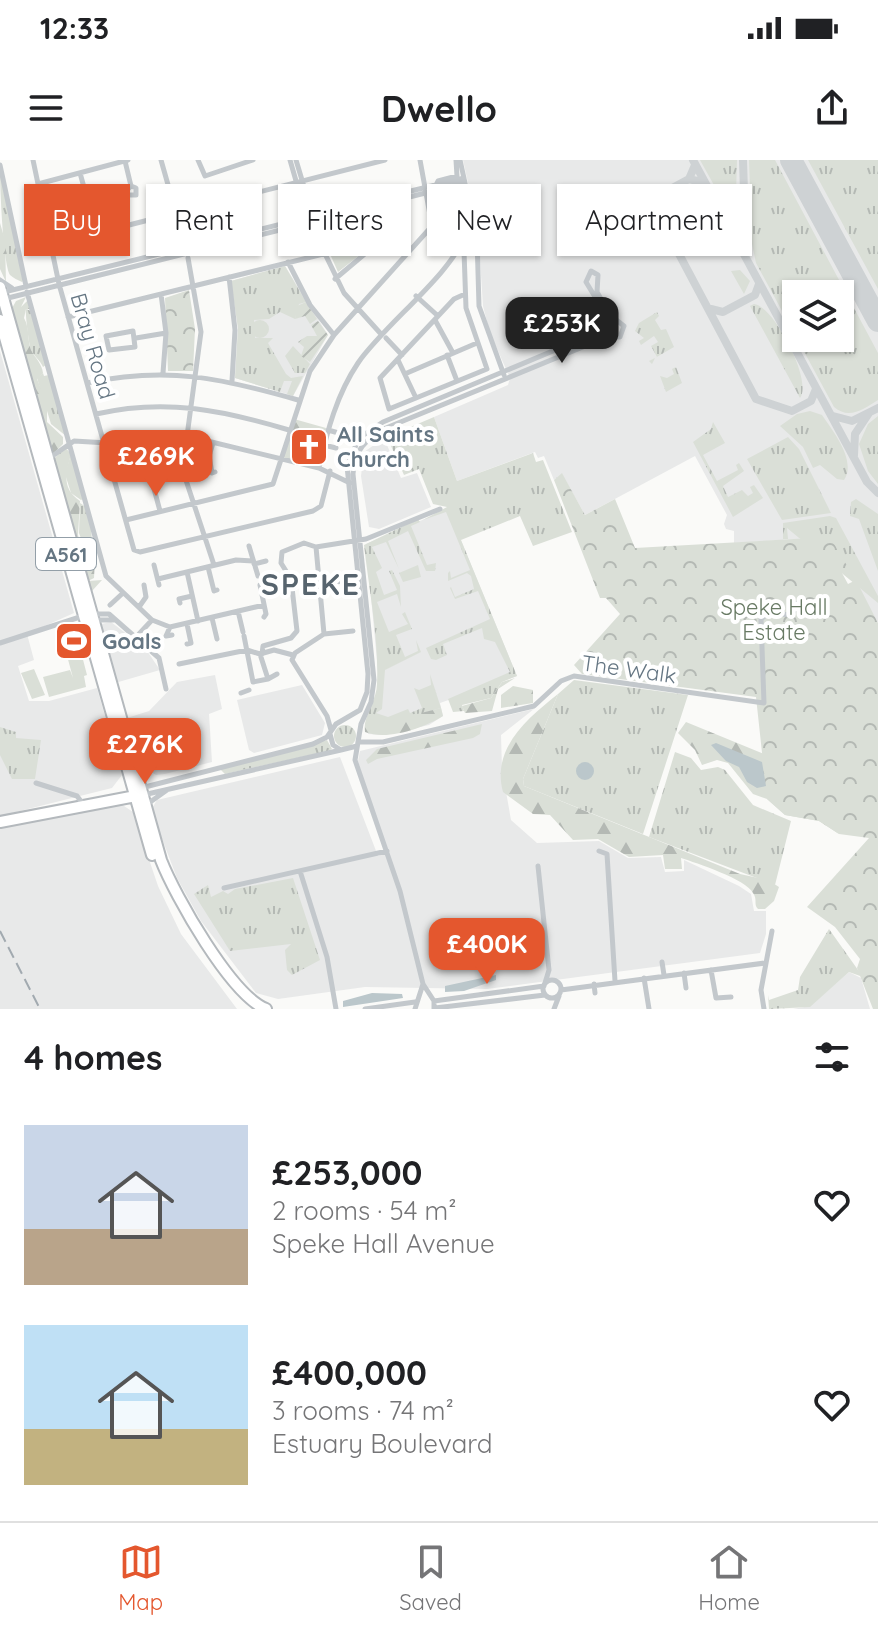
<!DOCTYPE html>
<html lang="en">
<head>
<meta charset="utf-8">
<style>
  :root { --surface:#fff; --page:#f6f6f6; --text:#202124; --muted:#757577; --line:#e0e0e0; --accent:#e4572e }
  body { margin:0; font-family:Quicksand,sans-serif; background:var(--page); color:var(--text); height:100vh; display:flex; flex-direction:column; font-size:30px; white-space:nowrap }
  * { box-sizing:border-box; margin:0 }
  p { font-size:26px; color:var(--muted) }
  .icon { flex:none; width:44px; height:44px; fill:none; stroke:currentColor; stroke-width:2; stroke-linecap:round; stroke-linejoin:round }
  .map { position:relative; height:849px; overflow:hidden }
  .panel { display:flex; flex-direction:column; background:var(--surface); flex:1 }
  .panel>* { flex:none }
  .hud { position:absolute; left:24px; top:24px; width:830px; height:72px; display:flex; gap:16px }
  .buttons { position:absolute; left:782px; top:120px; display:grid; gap:16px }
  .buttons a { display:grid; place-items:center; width:72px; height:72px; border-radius:0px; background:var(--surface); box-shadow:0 2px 6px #0004; font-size:40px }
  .price { position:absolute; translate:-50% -68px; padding:0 18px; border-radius:16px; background:var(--accent); color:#fff; font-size:26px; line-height:52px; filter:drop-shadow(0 2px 4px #0008) }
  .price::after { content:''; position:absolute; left:50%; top:48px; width:24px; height:18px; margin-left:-12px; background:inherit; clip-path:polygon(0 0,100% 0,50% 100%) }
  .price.on { background:#222; color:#fff }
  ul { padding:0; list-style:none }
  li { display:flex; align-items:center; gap:24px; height:200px; padding:0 24px }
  li span { display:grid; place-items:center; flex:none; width:224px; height:160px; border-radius:0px; color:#555 }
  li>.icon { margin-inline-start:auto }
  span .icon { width:96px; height:96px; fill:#fffc; stroke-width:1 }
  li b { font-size:34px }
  h2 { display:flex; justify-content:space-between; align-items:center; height:96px; padding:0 24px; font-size:34px }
  .chip { padding:0 28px; border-radius:0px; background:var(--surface); box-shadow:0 2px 6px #0004; font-size:28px; line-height:72px }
  .chip.on { background:var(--accent); color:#fff }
  .status { display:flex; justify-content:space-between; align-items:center; height:56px; padding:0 40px; background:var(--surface); direction:ltr }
  .status svg { height:22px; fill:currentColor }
  header { display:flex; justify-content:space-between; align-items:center; height:104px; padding:0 24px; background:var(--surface); font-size:36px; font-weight:700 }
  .dock { display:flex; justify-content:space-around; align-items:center; height:112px; border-top:2px solid var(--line); background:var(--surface); font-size:22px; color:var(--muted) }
  .dock a { display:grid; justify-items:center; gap:4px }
  .dock .on { color:var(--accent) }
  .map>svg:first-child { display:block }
</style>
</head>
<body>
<div class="status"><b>12:33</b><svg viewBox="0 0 49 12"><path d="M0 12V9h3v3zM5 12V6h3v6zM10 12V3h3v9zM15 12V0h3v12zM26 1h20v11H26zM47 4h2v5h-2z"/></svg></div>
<header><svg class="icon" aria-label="menu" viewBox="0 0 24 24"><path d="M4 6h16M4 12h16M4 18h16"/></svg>Dwello<svg class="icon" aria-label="share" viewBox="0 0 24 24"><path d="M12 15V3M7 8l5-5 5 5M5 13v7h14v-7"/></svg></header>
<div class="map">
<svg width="878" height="849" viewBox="0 0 878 849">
  <defs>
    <pattern id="grass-tufts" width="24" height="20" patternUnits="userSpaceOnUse" patternTransform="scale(2)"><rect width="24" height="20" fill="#dadfd7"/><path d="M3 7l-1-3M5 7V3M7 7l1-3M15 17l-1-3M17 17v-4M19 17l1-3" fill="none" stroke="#b4b9b4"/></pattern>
    <pattern id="forest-firs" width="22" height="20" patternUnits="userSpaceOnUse" patternTransform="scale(2)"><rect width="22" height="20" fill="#dadfd7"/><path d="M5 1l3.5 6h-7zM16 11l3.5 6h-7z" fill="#b4b9b4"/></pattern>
    <pattern id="cemetery-stones" width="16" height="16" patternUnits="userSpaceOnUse" patternTransform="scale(2)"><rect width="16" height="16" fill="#dadfd7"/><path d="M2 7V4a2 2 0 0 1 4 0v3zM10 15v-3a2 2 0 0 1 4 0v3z" fill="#b4b9b4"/></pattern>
    <pattern id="park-crowns" width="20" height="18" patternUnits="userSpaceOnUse" patternTransform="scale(2)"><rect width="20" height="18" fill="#dadfd7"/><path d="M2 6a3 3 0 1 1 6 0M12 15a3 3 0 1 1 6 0" fill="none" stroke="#b4b9b4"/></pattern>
    <pattern id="garden-furrows" width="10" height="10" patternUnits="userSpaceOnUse" patternTransform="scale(2)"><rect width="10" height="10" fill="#dadfd7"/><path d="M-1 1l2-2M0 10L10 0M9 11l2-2" fill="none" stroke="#b4b9b4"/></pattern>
  </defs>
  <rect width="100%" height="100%" fill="#fafaf8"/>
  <path fill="#e8e9e9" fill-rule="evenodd" d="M463,0H878V463L830,377L734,383V371L726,369L724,364L727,355L695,296L585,355L562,314L554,320L544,296L538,298L535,292L457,321L434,257L508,225L510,218L490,173L483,146L478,68ZM796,134H840V178H796Z
    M285,106L328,175L293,236L235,218L238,169L231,121Z
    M0,191L74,453L27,474L34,500L18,506L29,541H49L97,528L122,615L112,628L0,656Z
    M384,278L401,318L417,313L431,347L379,369L369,367L361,316L364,292Z
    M448,349L517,516L440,543L443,556L429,565L385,575L368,574L379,522L366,384Z
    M111,462L145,488L160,510L115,523L101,464Z
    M215,515L222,549L209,554L212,602L165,614L156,615L146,609L127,558L149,551L177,522Z
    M302,525L325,563L322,575L254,593L249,590L237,540Z
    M534,549L501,575L502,609L511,660L537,683L599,681L628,698L661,697L665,712L684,711V700L739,726L751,734L754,751H766V774L760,793L487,829L365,827L278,839L256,833L201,761L177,718L151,650L157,640L340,597L378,696L385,693L358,601L360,591Z
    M118,642L133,652L158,726L181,774L237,849H0V667Z
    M849,812L861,818L870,849H793L810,846Z"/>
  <path fill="url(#grass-tufts)" fill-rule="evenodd" d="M700,0H737L736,35L726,39L720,36Z
    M749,0H775L878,193V240C864,249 849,260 834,247L756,103L752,84ZM796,134H840V178H796Z
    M808,0H878V129Z
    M0,10L23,121L22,122C18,120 13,118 10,115C3,105 0,26 0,10Z
    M368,84L370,87L338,112L330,94Z
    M285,106L306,142L299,144L295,159L280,152L269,159L254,160L255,178H273L268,183L286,214L291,218L303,216L293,236L287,234L292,221H284L280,232L235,218L238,168L231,121Z
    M740,110L750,121L744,134L731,111Z
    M754,144C774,146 813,221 800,238L750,146Z
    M26,149L31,151L46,205L43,207C40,200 34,196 31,190C29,185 25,154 26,149Z
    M657,152L659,156L655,160L661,170L666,169L674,187L655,198L652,204L649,201L657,197L651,186L658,182L654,176L641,185L639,181L644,178L635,171L639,163Z
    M293,186L310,204L305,213H295L285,196Z
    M676,207L682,223L666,232L660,216L667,218L674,214L672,209Z
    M43,213L44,216L49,215L66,276L51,264L37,218Z
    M810,251L822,255C833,271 857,301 844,320L837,319L820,305L813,308L803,287L780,266L797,254Z
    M878,256V324L868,311L859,284L868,264Z
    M434,257L457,321L533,293L536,302L543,300L572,372L533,386L520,356L461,380L517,516L502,522L491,538L462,545L464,551L453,552L448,539L510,512L495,482L484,479L482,468L443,484L447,495L436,500L431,499L426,488L490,459L478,431L455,439L450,428L451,427L455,437L474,429L471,416L467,413L448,421V413L450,411L451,418L470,410L446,352L423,360L447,347L433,344L419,309L404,315L387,277Z
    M713,262L725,283L703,295L717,321L738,310L736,305L739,303L744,311L723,326L728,337L742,330L748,336L753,333L750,327L754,325L763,338L733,357L693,282L711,269Z
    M788,277L799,289L831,353L782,360L747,299Z
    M71,294L83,339L81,340L71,333L65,314Z
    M856,339L878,354V411L859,359L850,356L851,342Z
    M80,343L86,347C90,363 96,380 87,395L79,373Z
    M830,356L836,358L878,436V443L787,368L788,379H783V363Z
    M418,359L420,362L411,366L427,405L436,403L435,411H426L408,371L388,381L399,409L386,382L372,387L382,408L376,412L384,435L397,430L389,411L392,410L400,426L401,447L397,434L377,442L389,472L408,464L402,454L405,452L412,469L396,475L405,497L418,491L416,480L421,492L385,510L382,549L376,553L388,557L408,549L410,553L422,548L414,528L419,530L431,525L430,514L441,548L365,569V572C362,558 377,540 377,524C379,479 369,430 364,385Z
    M418,405L421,417L403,422L399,413Z
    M574,520L688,535L643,674L524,626L523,619L558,534Z
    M334 576a11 11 0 1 1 22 0a11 11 0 1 1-22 0Z
    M0,567L16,572V578L41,580L35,619H12L0,595Z
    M327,580L332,589L328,591L225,614L219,608Z
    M675,592L691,598L701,610L718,607L725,610L753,645L791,661L775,725L649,677Z
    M293,718L320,800L292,815L287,810L285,790L291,784L230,791L194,734L208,725L211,737L223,731L228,734L235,729Z
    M829,769L863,817L849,812L810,847L769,849L768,835L769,840L798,830L800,817Z"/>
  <path fill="url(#forest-firs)" d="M0,63L5,80L6,122L0,109Z
    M26,137L21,147L28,140L30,149H26L24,158C30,169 27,180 31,190C36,199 42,204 43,213L37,219L47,243V262L63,277V284L53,294L11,150L16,141Z
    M294,259L326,268L324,276L303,270L293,302L283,297Z
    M65,287L71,294C66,314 61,328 80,341L78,375L84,399L53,300Z
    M87,398L95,399L94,418L88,421L102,420L92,431L88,430L81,407Z
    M515,518L498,529L492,551L465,553L462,546L491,538L502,522Z
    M513,526L533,530V543L501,548V535Z
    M558,534L523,619L524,626L740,714L768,720L779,727L774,741L765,749H758C753,744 758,740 753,733C746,719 696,703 681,698L682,709H665L663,695L629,697L598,679L573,680L550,655L533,654L503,632C491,588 528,558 558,534Z
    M441,548L443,556C424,568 387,581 365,572V567Z
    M686,562L764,594L839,674L819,661L785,655L767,639L753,634L728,603L717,600L702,605L695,590L678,573Z
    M482,564L480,574L473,578L377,599L368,604L366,600L377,589Z"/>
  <path fill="url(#cemetery-stones)" d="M303,270L324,276L316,303L294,300Z"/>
  <path fill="url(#park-crowns)" d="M189,130L195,169L193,211H168L165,138Z
    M562,313L585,355L615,339L635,388L830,377L849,409L842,413L848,424L856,420L878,463V849H873L857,808L860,799L835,767L807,747L869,678L839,674L819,661L785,655L767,639L756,537L582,514L574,505L620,454L606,438H600L554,320Z"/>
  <path fill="url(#garden-furrows)" d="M306,142L317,159L310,164L305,156L295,159L297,146Z
    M318,161L328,175L310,202L301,196L304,187L298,182L307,176H317L311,165Z"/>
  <path fill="#dadfd7" d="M251 169a9 9 0 1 1 18 0a9 9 0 1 1-18 0Z
    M80,488L87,515L84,516L86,527L49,537L43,517L70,510L73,518L66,492Z
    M34,509L45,535L32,539L21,513Z"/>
  <path fill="#bbc7cb" d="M716,583L762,602L766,626L757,628L747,622L739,607L726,601L711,585Z
    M576 611a9 9 0 1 1 18 0a9 9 0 1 1-18 0Z
    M496,815V820L464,831L445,832V826Z
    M372,833L402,834L403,838L343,847V841Z"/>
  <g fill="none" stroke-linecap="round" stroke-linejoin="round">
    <path stroke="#ced2d4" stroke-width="8" d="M693,0L867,322L878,333
      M743,0L746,94
      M695,5L689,19L705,23
      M645,30L756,239L792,251L811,241L816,229
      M648,33H663L655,47
      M663,33L689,19
      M720,48L735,52L743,41
      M711,149L723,152L755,135L759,124
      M833,256L852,261L878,248
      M854,295L855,274L869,253"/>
    <path stroke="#ced2d4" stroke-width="22" d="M791,0L878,161"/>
    <g stroke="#b4b9bd" stroke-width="14">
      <path id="highway" d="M0,127L161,700C175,736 231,835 266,849
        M0,160L152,695
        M0,662L141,635"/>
    </g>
    <path stroke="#c3c8cc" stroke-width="5" d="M33,0L59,124L134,390L140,392L313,351L321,346L330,311
      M161,0L184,81
      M198,0L205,16L253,0
      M290,0L305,52
      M296,0L311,50
      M460,0L477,78L479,146L504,215
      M125,1L131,26L127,30L128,35H136V28L131,26
      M0,5L26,126
      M80,13L87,38L92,39L93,45L87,48L83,42L87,38
      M38,24L128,0
      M436,25L438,21L457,16L456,0
      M176,53L385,0
      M317,54L464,18
      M312,67L344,133L381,174
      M51,85L172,54
      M464,91L466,148L487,209L389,249L380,218L454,139L465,134
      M288,102L310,145L334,175
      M229,117L235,170L232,221
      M0,120L12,128
      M27,132L106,416L152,460L170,467L264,445
      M0,133L302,59
      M161,134L166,173L163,213
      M416,136L438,156
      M4,139L304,64L312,67L318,60L465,23
      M68,157L372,82L373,87L335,119
      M435,160L453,193
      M604,163L603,150L586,122L591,111L598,115L597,132L610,155L624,166L620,177H607
      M133,171L135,187L109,190L106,176Z
      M591,174L599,167L601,156
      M136,178L166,173
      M386,178L402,195
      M447,195L457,221
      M398,200L416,238
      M407,213L477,183
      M87,223C167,206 221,218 298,240
      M96,254C165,238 222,250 289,270
      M328,270L342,274
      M187,276L201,172L188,98
      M187,276L319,308L350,323
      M213,283L209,296L212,313L215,312
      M324,285L336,288
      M175,287L214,405
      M48,299L74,281L175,287L178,279L187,276
      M319,308C327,271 337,234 358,203C383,166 454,112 465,74C468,60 465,45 461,31L440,34L437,30
      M150,314L160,351
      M126,360L273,324L310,211L334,175L432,66L420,0
      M249,386L258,416
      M254,404L266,401
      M154,405L159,425
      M208,407L214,431L217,430
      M187,412L198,461
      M158,419L236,400L253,401
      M319,423L347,421
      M260,425L266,454L264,457
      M180,443L179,439L192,436
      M110,445L123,433
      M139,447L146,437L144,425
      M238,451L243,472
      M92,454H109L159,498L166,529
      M212,458L217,479
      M94,460H114
      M187,464L191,483L187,484
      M170,467L166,476L172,475
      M139,474L152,460
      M324,474L353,471
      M244,476L253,522L268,519L260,494
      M0,483L83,456
      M262,494L263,486L291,478L297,471L291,419L281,403L282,392L304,383L316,387
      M179,504L247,490L260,494L274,490L293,495
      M268,519L277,514
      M241,533L249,530
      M331,570L327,556L292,500L295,493L324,474L316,387L366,379L440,349
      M330,574L333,585L341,590L357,586
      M360,582H383L534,546L561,521L574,516L764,543L761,459L768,453L792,455L798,443
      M36,623L77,636L83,644
      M141,628L313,584L327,577L336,564L360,550L367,532L368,514L347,306L359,278L383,262L603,170
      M143,635L341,590
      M146,645L167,630
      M599,691L607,694L615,821
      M538,706L549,810L545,823
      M300,711L327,797L336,849
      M224,728L387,691
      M662,802L664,815
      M711,810L716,838L731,837
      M684,813L686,828
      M644,818L649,849
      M543 829a9 9 0 1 1 18 0a9 9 0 1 1-18 0Z
      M594,824L595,833
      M561,830L765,803
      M434,841L544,826
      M435,848L545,835
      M365,849L415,842
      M415,849L423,824
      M434,849V841L423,824L400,731L355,600L361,564L371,542L374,520L353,314C354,290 366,279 386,268L607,177
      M554,849L559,836
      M764,849L761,830L772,771"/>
    <use href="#highway" stroke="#fff" stroke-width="10"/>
    <path stroke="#a2aab0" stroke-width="2" stroke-dasharray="12 6" stroke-linecap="butt" d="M0,771L40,849"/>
  </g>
  <defs>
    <g id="church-square" transform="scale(2)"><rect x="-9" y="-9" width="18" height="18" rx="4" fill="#e4572e" stroke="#fff"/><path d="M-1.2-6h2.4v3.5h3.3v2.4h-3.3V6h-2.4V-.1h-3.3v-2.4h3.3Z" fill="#fff"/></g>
    <g id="stadium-square" transform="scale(2)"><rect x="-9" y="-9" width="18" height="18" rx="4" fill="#e4572e" stroke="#fff"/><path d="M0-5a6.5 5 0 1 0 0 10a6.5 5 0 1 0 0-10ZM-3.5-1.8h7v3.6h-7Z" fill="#fff"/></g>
  </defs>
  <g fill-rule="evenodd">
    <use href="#church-square" x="309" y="287"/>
    <use href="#stadium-square" x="74" y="481"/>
  </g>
  <g text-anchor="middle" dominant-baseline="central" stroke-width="8" stroke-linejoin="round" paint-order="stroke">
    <rect fill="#fff" stroke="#939fa8" stroke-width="2" x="36" y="378" width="60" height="32" rx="6"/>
    <g font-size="20" font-weight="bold" fill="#657683">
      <text x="66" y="394">A561</text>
    </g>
    <g font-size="22" fill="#657683" stroke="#fff">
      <text transform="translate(93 186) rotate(74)">Bray Road</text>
      <text transform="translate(629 509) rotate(8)">The Walk</text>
    </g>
    <g font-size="22" font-weight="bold" fill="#657683" stroke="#fff" text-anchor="start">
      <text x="337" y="274">All Saints<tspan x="337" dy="25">Church</tspan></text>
      <text x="102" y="481">Goals</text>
    </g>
    <g font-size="22" fill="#687a64" stroke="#fff">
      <text x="774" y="447">Speke Hall<tspan x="774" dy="25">Estate</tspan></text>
    </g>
    <g font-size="30" font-weight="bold" letter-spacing="2" fill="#57646e" stroke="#fff">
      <text x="311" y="424">SPEKE</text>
    </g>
  </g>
</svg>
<div class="buttons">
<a><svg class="icon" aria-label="layers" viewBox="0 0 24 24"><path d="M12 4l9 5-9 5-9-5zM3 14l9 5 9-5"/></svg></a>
</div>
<b class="price on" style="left:562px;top:205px">£253K</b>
<b class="price" style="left:156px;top:338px">£269K</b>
<b class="price" style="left:145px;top:626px">£276K</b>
<b class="price" style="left:487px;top:826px">£400K</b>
<div class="hud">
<a class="chip on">Buy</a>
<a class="chip">Rent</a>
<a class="chip">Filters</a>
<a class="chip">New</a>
<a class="chip">Apartment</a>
</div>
</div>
<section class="panel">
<h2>4 homes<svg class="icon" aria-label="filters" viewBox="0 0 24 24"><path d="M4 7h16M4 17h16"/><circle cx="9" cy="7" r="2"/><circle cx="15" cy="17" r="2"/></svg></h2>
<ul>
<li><span style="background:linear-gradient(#c9d6e8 65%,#b9a48a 0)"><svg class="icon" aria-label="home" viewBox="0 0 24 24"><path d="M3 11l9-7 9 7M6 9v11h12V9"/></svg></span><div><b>£253,000</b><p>2 rooms · 54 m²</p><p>Speke Hall Avenue</p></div><svg class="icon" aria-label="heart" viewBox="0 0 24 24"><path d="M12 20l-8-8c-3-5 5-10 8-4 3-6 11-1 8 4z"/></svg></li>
<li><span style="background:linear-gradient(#bfe0f5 65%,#c2b280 0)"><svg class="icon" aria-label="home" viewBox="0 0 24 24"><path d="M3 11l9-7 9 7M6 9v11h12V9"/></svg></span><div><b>£400,000</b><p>3 rooms · 74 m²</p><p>Estuary Boulevard</p></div><svg class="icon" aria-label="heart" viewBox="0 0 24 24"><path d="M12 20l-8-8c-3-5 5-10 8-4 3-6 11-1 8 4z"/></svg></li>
</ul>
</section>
<nav class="dock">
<a class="on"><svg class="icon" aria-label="map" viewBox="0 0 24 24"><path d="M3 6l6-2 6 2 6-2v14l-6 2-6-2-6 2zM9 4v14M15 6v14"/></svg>Map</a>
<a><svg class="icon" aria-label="saved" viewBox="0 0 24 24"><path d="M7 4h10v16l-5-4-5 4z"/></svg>Saved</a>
<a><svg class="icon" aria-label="home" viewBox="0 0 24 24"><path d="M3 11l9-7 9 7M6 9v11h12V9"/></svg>Home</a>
</nav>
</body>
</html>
